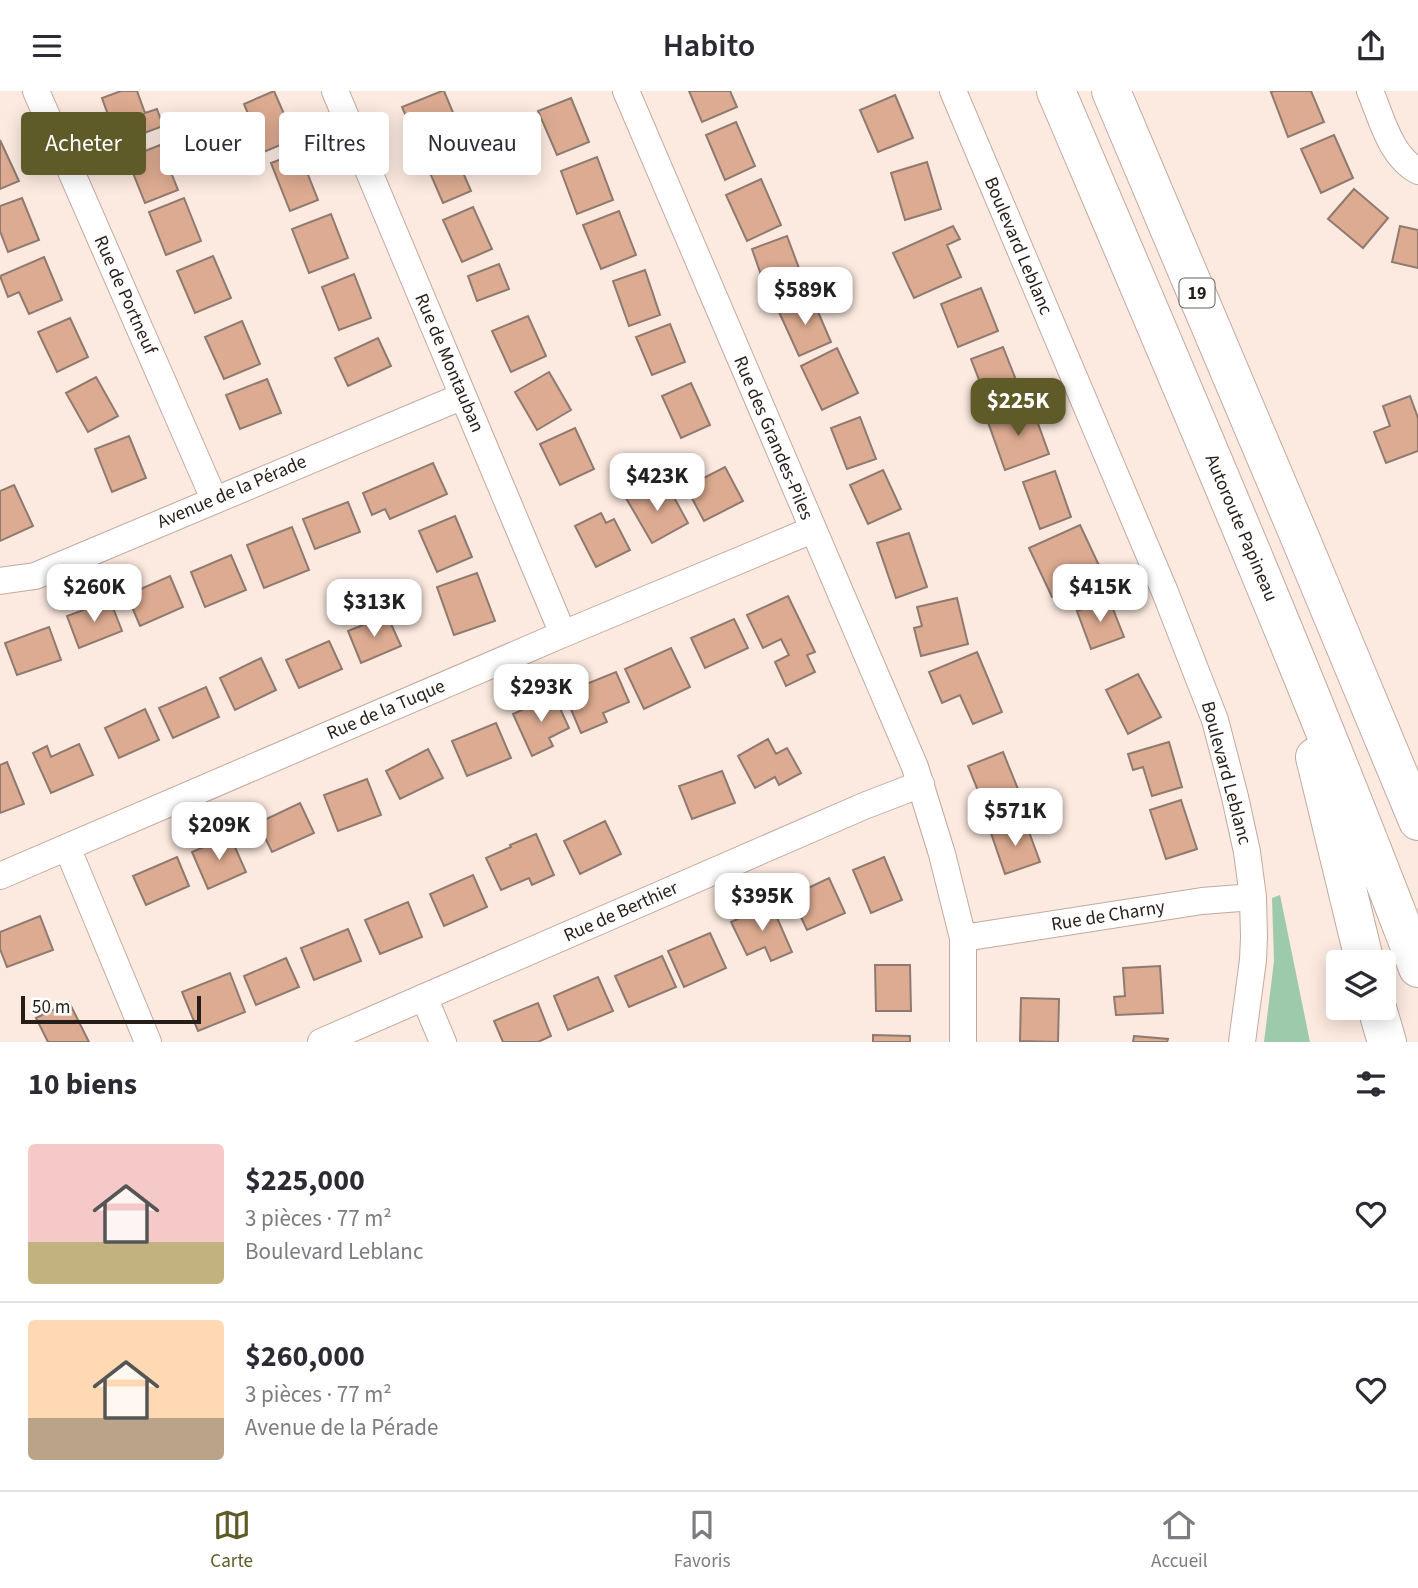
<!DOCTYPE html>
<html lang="fr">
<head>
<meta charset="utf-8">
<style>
  :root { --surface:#fff; --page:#f7f7f7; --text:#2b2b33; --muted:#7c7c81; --line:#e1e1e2; --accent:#5f5b28 }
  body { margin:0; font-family:"Source Sans 3",sans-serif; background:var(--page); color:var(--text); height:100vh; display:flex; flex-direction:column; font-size:26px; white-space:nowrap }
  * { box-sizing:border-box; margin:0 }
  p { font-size:23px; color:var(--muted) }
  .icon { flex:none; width:38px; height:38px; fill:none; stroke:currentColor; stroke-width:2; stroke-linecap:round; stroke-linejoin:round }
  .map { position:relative; height:951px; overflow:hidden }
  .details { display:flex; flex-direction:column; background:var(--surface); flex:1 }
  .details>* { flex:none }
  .guide { position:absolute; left:21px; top:21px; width:700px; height:63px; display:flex; gap:14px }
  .fabs { position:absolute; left:1326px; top:859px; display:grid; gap:14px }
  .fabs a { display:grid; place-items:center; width:70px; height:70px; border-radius:7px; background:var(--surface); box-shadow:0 4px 18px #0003; font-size:35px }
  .scale { position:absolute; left:21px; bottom:18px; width:180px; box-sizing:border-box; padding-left:7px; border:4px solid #251d18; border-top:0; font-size:19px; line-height:24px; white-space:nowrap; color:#251d18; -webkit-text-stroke:5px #fff; paint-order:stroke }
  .price { position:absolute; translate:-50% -60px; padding:0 16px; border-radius:14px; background:#fff; color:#222; font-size:23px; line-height:46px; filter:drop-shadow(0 2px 4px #0008) }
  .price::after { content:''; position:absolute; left:50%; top:42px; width:21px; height:16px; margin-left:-10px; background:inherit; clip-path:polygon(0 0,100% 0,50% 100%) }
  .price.active { background:var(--accent); color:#fff }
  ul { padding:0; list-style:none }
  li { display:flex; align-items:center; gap:21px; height:175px; padding:0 28px }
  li+li { border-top:2px solid var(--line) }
  li span { display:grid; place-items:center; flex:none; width:196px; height:140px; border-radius:7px; color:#555 }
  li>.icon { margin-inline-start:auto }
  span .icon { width:84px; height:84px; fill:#fffc; stroke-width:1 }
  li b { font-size:30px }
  h2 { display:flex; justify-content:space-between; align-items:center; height:84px; padding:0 28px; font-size:30px }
  .pill { padding:0 24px; border-radius:7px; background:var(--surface); box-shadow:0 4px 18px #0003; font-size:24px; line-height:63px }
  .pill.active { background:var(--accent); color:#fff }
  header { display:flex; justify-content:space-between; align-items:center; height:91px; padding:0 28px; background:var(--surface); font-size:32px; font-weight:600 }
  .menu { display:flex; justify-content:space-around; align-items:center; height:98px; border-top:2px solid var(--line); background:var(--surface); font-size:19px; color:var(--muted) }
  .menu a { display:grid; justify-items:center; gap:4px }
  .menu .active { color:var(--accent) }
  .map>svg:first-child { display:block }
</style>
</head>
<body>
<header><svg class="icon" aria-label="menu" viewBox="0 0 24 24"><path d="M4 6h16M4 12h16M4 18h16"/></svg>Habito<svg class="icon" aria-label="share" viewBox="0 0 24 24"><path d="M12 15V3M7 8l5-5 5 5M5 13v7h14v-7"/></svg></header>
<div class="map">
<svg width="1418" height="951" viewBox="0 0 1418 951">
  <rect width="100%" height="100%" fill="#fceae0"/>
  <path fill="#9dcaab" d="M1280,804L1310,951H1264L1274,870L1272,807Z"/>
  <path fill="#ddab91" stroke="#8e7a6f" stroke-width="2" d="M121,0H137L145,22L157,18L163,35L118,52L102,7Z
    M274,0L295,48L249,67L239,44L254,37L244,13Z
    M442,0H444L454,24L444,28L450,42L419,55L402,16Z
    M689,0H730L737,16L702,31Z
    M1274,0H1311L1324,31L1288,46L1271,1Z
    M895,4L913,47L878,61L860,19Z
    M571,7L589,51L557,64L538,20Z
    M736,31L755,75L725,89L706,44Z
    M1334,44L1353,87L1321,102L1301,58Z
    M0,49L19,90L0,98Z
    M449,49L471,100L443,112L421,61Z
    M160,54L178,99L145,112L127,67Z
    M299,61L318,109L290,120L271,72Z
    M597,66L613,109L577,123L561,80Z
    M927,71L941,118L905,129L891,82Z
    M761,88L781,134L747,150L726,104Z
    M1354,98L1388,127L1363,157L1328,128Z
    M22,107L39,149L8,161L0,140V115Z
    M184,107L201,150L166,164L149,121Z
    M473,116L492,158L462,171L443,129Z
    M619,120L636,164L601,178L583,134Z
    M331,123L348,167L309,182L292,138Z
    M953,135L960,148L947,154L961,186L914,207L893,162Z
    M1400,135L1418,139V177L1392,171Z
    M787,145L803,188L767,201L752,158Z
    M213,165L231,207L195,222L177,180Z
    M44,166L62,209L29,223L19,201L8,206L0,185Z
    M499,173L509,198L477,210L468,185Z
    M645,179L660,224L629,235L613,190Z
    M354,183L371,227L339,239L322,196Z
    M981,197L998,240L958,256L941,213Z
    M812,207L831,251L799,265L779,221Z
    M528,225L546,265L511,281L492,240Z
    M70,227L88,266L57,281L38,241Z
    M242,230L260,273L224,288L205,246Z
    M670,233L685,271L652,284L636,246Z
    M378,247L391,275L348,295L335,267Z
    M1003,256L1022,304L990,317L971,268Z
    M837,257L858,302L822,319L801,275Z
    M549,281L571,319L537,339L515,301Z
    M96,286L118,325L88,341L66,302Z
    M267,288L281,322L240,338L226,304Z
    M691,292L710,334L681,347L662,305Z
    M1410,305L1418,327V360L1386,372L1374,341L1390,335L1383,315Z
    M1032,316L1049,363L1005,379L988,331Z
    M860,326L876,368L847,378L831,337Z
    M575,337L594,378L560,394L540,353Z
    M129,345L146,387L112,401L95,358Z
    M433,372L447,403L390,428L385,418L372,424L363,402Z
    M725,376L743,410L704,430L686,396Z
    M883,379L901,418L868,433L850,394Z
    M1055,380L1071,426L1040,438L1023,391Z
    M14,394L33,435L0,450V400Z
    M647,395L655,408L670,399L688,432L652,452L626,407Z
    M348,411L360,441L315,458L303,428Z
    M601,422L606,432L614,428L630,459L596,476L575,435Z
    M455,425L472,466L437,481L419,440Z
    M1080,434L1103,483L1052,506L1029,457Z
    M292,436L309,479L264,497L247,454Z
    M909,442L927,496L896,507L877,452Z
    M231,464L246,499L205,516L191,481Z
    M477,482L495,530L454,544L437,496Z
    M170,485L183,516L140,535L127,504Z
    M788,505L815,561L807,564L815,581L786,595L775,571L789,564L781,548L763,557L747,524Z
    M957,507L968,553L921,565L914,537L922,535L917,516Z
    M1109,508L1124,546L1091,558L1077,520Z
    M110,509L122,540L79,557L67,525Z
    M387,524L401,555L361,572L348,540Z
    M734,528L748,557L705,577L691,547Z
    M49,536L61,569L17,584L5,552Z
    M329,550L342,578L299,597L286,569Z
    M671,557L690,596L644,618L625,578Z
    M977,561L1002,621L973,633L960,604L942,612L929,581Z
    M261,567L276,599L235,619L220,587Z
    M616,581L629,611L603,622L607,631L581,642L564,602Z
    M1138,583L1161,626L1128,643L1106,599Z
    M206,596L219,626L173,647L159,617Z
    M554,604L569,637L549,647L553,655L532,665L513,623Z
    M145,618L159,649L119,667L105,637Z
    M496,632L511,667L467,685L452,650Z
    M768,648L776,663L787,657L801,682L779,694L775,686L755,697L738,665Z
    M1169,651L1182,696L1152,705L1143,676L1133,679L1128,663Z
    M79,653L93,684L51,702L33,662L47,655L51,666Z
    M428,658L443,687L400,708L386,680Z
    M1003,661L1020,703L985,717L968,675Z
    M7,671L24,713L0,722V674Z
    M722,680L735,712L692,728L679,695Z
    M367,688L381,724L338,740L324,704Z
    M1181,709L1197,758L1166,768L1150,719Z
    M300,712L314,742L272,761L258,732Z
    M605,730L621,763L580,783L564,750Z
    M1025,730L1040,771L1005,783L991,742Z
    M536,743L554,784L532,794L529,787L501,799L486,767L511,756L510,754Z
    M230,745L246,781L208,798L192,761Z
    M177,766L189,795L146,814L133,785Z
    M884,766L902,809L871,822L853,779Z
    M473,784L487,816L444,835L430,803Z
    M829,787L845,822L807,839L791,805Z
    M408,811L422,846L380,863L365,829Z
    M771,813L792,861L771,870L765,856L747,864L731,831Z
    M40,825L53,859L7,876L0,858V841Z
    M348,838L361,870L314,889L301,857Z
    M710,842L726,877L684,896L668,860Z
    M662,865L676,896L629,916L615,885Z
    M286,867L299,896L256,914L244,885Z
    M875,874H910L911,920H876Z
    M1160,875L1163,922L1116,924L1114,906L1125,905L1123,877Z
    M230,882L245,921L198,940L182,901Z
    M598,886L613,920L568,939L554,905Z
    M1021,907L1059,908L1058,951L1020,950Z
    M69,911L89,951H48L36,927Z
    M538,912L551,945L538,951H503L494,930Z
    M873,944L910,945V951H873Z
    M1134,945L1168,948L1167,951H1133Z"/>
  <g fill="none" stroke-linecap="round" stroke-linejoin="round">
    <g stroke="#c0aa9f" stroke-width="28">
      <path id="street" d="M36,0L214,408
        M335,0L563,543
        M626,0L915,676L942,763L963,847V951
        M953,0L1165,501L1215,629L1235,706L1247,761L1253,806L1254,846L1253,869L1242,951
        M1370,0C1382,28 1390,65 1418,80
        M0,490L35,485L463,305
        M67,756L148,951
        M0,785L563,543L812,439
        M963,847L1202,810L1253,806
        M424,906L443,951
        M321,951L864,715L921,693"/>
    </g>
    <g stroke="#c0aa9f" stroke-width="40">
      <path id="highway" d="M1056,0C1180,291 1305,581 1418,877
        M1111,0L1301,449L1418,730
        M1315,666L1365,872
        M1377,917L1387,951"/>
    </g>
    <use href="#street" stroke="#fff" stroke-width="26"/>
    <use href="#highway" stroke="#fff" stroke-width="38"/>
  </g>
  <g text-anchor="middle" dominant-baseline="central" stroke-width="5" stroke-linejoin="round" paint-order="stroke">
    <rect fill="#fff" stroke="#66615d" stroke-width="2" x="1179.5" y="187.5" width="35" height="29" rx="5"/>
    <g font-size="18" font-weight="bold" fill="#251d18">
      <text x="1197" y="202">19</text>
    </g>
    <g font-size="19" fill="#251d18" stroke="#fff">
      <text transform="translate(1018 155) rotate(67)">Boulevard Leblanc</text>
      <text transform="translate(125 204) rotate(66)">Rue de Portneuf</text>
      <text transform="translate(449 272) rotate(67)">Rue de Montauban</text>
      <text transform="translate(773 347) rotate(67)">Rue des Grandes-Piles</text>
      <text transform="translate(232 401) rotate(-23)">Avenue de la Pérade</text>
      <text transform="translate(1241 437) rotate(67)">Autoroute Papineau</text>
      <text transform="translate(386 619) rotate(-23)">Rue de la Tuque</text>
      <text transform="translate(1226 682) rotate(75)">Boulevard Leblanc</text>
      <text transform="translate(621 821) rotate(-24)">Rue de Berthier</text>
      <text transform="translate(1108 825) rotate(-9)">Rue de Charny</text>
    </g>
  </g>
</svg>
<div class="fabs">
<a><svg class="icon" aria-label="layers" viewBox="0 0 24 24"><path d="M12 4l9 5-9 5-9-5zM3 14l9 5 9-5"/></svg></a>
</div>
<div class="scale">50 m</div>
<b class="price" style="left:805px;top:236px">$589K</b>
<b class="price active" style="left:1018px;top:347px">$225K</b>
<b class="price" style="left:657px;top:422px">$423K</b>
<b class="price" style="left:94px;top:533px">$260K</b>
<b class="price" style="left:1100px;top:533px">$415K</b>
<b class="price" style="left:374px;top:548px">$313K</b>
<b class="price" style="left:541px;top:633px">$293K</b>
<b class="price" style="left:1015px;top:757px">$571K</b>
<b class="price" style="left:219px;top:771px">$209K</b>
<b class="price" style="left:762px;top:842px">$395K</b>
<div class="guide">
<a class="pill active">Acheter</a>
<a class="pill">Louer</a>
<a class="pill">Filtres</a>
<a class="pill">Nouveau</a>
</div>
</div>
<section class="details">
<h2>10 biens<svg class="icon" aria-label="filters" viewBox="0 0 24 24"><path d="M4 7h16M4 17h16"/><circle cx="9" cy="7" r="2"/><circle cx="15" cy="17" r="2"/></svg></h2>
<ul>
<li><span style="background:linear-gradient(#f6c9c9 70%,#c2b280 0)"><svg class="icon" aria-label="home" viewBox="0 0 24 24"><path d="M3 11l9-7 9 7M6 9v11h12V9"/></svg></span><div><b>$225,000</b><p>3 pièces · 77 m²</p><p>Boulevard Leblanc</p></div><svg class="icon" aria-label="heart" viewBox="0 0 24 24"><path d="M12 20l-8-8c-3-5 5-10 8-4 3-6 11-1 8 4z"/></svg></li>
<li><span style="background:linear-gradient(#ffd9b3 70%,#b9a48a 0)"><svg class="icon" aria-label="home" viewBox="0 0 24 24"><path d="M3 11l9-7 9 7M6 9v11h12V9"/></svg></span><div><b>$260,000</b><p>3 pièces · 77 m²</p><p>Avenue de la Pérade</p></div><svg class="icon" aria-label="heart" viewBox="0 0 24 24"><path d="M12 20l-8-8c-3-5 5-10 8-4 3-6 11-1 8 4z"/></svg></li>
</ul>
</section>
<nav class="menu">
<a class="active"><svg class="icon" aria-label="map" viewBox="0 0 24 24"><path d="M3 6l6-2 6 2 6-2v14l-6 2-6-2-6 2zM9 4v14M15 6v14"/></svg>Carte</a>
<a><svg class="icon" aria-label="saved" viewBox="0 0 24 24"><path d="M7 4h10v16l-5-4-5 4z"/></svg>Favoris</a>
<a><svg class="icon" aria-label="home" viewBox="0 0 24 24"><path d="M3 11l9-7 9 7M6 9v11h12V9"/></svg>Accueil</a>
</nav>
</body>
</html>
